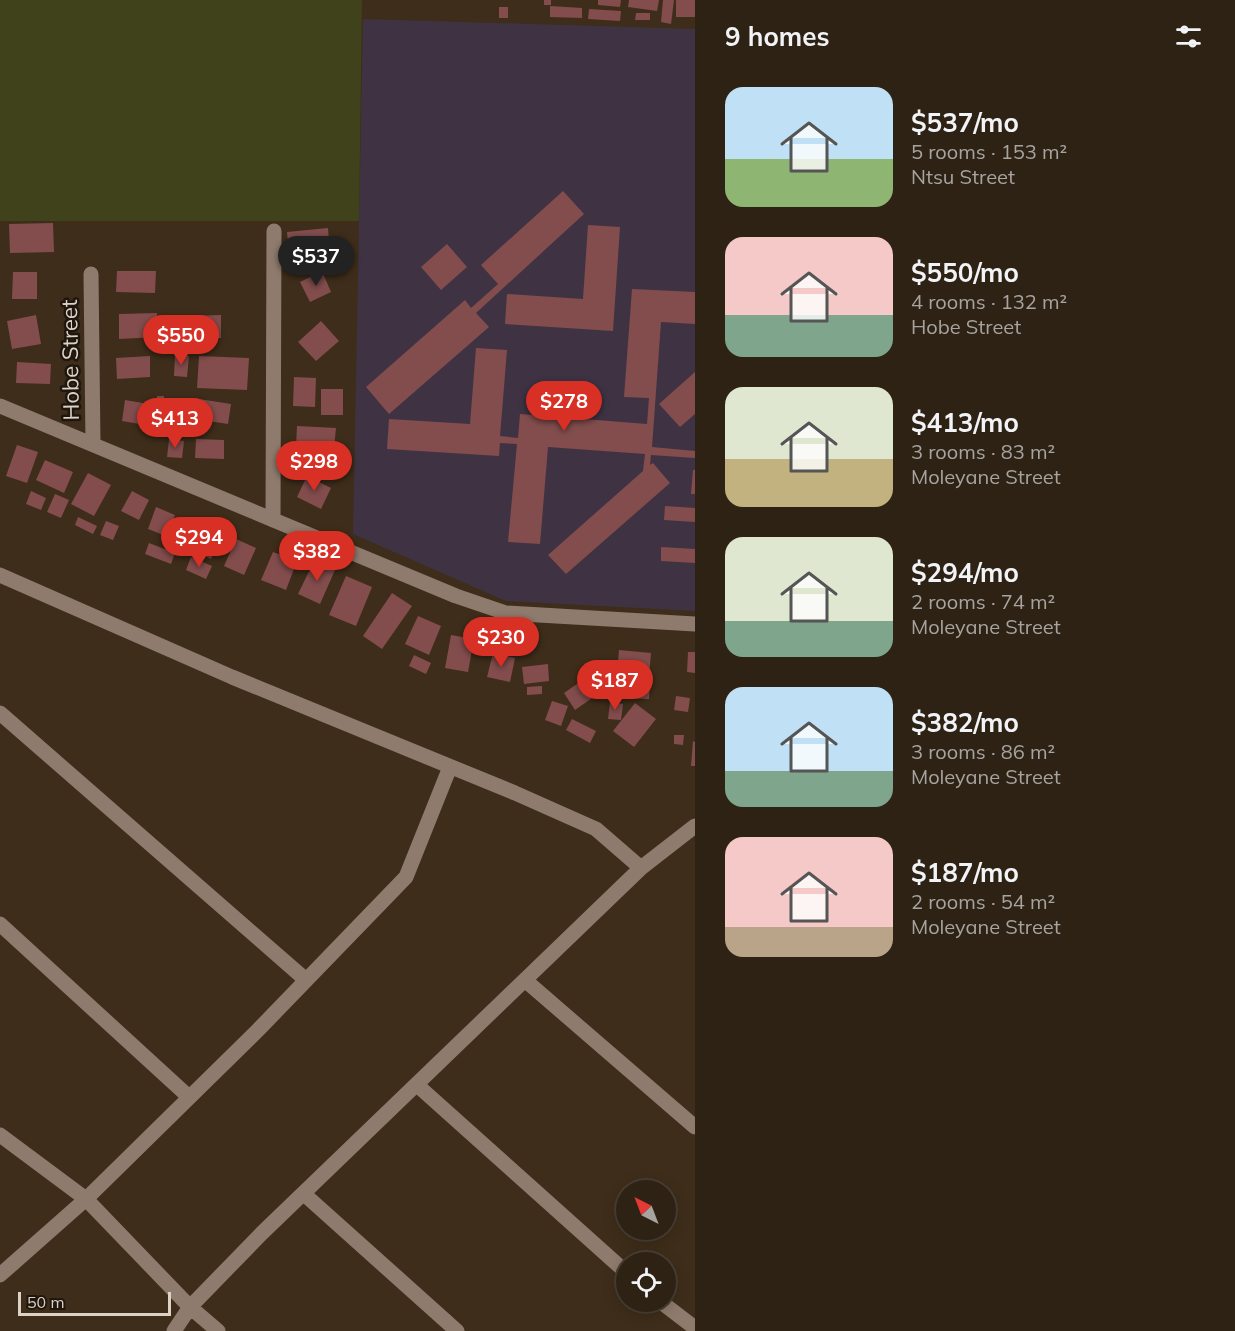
<!DOCTYPE html>
<html lang="en">
<head>
<meta charset="utf-8">
<style>
  :root { --surface:#2e2214; --page:#3a2f22; --text:#f1f3f6; --muted:#a7a4a0; --line:#493f34; --accent:#d93025 }
  body { margin:0; font-family:Mulish,sans-serif; background:var(--page); color:var(--text); height:100vh; display:flex; flex-direction:column; font-size:22px; white-space:nowrap }
  * { box-sizing:border-box; margin:0 }
  p { font-size:20px; color:var(--muted) }
  .icon { flex:none; width:33px; height:33px; fill:none; stroke:currentColor; stroke-width:2; stroke-linecap:round; stroke-linejoin:round }
  .map { position:relative; flex:1; overflow:hidden }
  .sheet { display:flex; flex-direction:column; background:var(--surface); width:540px }
  .sheet>* { flex:none }
  .needle { width:39px; rotate:318deg }
  .controls { position:absolute; left:616px; top:1180px; display:grid; gap:12px }
  .controls a { display:grid; place-items:center; width:60px; height:60px; border-radius:50%; background:var(--surface); box-shadow:0 3px 15px #0003,0 0 0 2px var(--line); font-size:30px }
  .scale { position:absolute; left:18px; bottom:15px; width:153px; box-sizing:border-box; padding-left:6px; border:3px solid #ddd2c6; border-top:0; font-size:16px; line-height:21px; white-space:nowrap; color:#ddd2c6; -webkit-text-stroke:4px #1f170e; paint-order:stroke }
  .price { position:absolute; translate:-50% -51px; padding:0 14px; border-radius:21px; background:var(--accent); color:#fff; font-size:20px; line-height:39px; filter:drop-shadow(0 2px 3px #0008) }
  .price::after { content:''; position:absolute; left:50%; top:36px; width:18px; height:14px; margin-left:-9px; background:inherit; clip-path:polygon(0 0,100% 0,50% 100%) }
  .price.selected { background:#222; color:#fff }
  ul { padding:0; list-style:none }
  li { display:flex; align-items:center; gap:18px; height:150px; padding:0 30px }
  li span { display:grid; place-items:center; flex:none; width:168px; height:120px; border-radius:18px; color:#555 }
  li>.icon { margin-inline-start:auto }
  span .icon { width:72px; height:72px; fill:#fffc; stroke-width:1 }
  li b { font-size:26px }
  h2 { display:flex; justify-content:space-between; align-items:center; height:72px; padding:0 30px; font-size:26px }
  main { display:flex; flex:1; min-height:0 }
  .map>svg:first-child { display:block }
</style>
</head>
<body>
<main>
<div class="map">
<svg width="695" height="1331" viewBox="0 0 695 1331">
  <rect width="100%" height="100%" fill="#3e2d1a"/>
  <path fill="#3f3343" d="M363,19L695,29V611L506,601L353,534Z"/>
  <path fill="#3f421a" d="M0,0H362L359,221H0Z"/>
  <path fill="#834d4d" d="M544,0H551V5H544Z
    M598,0H621L620,7L598,5Z
    M629,0H659L657,11L628,7Z
    M663,0H674L671,24L661,22Z
    M676,0H695V17H676Z
    M550,6L582,8V18L550,17Z
    M499,7H508V18H499Z
    M589,9L621,11L620,21L588,19Z
    M636,13H650V20H635Z
    M563,191L584,214L476,313L489,327L389,414L366,387L465,300L471,308L498,284L481,265Z
    M53,223L54,252L10,253L9,224Z
    M588,225L620,227L613,331L505,324L507,294L583,299Z
    M328,228L330,254L289,257L287,232Z
    M447,244L467,267L441,290L421,267Z
    M117,271H156L155,293L116,292Z
    M322,271L331,292L310,302L300,282Z
    M13,272H37V299H12Z
    M632,289L695,292V324L661,322L652,447L695,451V458L651,455L650,465L653,463L670,483L566,574L548,555L643,471L645,454L548,447L540,544L508,542L517,444L500,443L499,456L387,449L389,419L470,424L476,348L507,350L500,436L518,438L520,414L647,424L649,398L624,397Z
    M157,313V337L119,339V314Z
    M36,315L41,344L12,349L7,321Z
    M221,315V338L187,339V316Z
    M321,321L339,341L316,361L298,342Z
    M175,355L189,356L187,377L174,376Z
    M150,356V377L117,379L116,358Z
    M199,356L249,358L247,390L197,388Z
    M17,362L51,364L50,384L16,383Z
    M695,372V414L680,427L659,404Z
    M294,377L316,378L315,407L293,406Z
    M321,389H343V415H321Z
    M157,396H164V407L156,406Z
    M199,399L231,404L228,424L196,419Z
    M125,400L154,405L151,426L122,421Z
    M155,410L166,411L164,430L153,428Z
    M190,414L191,428L175,429V415Z
    M297,426L336,428L334,449L296,447Z
    M169,439L184,441L182,458L167,457Z
    M196,439L224,440V459L195,458Z
    M17,445L38,452L27,483L6,476Z
    M45,460L73,472L64,493L36,480Z
    M693,470H695V494H691Z
    M88,473L111,485L94,516L71,504Z
    M307,476L331,488L321,509L297,497Z
    M31,491L46,498L41,510L26,504Z
    M132,491L149,500L139,520L121,511Z
    M55,494L69,500L61,518L47,512Z
    M665,506L695,508V522L664,520Z
    M156,507L175,515L166,536L148,529Z
    M78,517L97,526L93,534L75,525Z
    M106,521L119,526L113,540L100,535Z
    M198,522L223,533L211,559L185,547Z
    M236,539L256,548L244,575L224,566Z
    M149,543L175,553L171,564L145,554Z
    M661,547L695,549V563L661,561Z
    M273,552L297,561L286,590L261,580Z
    M191,557L212,566L206,579L186,570Z
    M314,561L335,570L320,604L298,594Z
    M346,576L372,587L356,626L329,615Z
    M392,593L412,606L382,649L363,636Z
    M418,616L441,626L429,655L405,644Z
    M451,635L474,639L468,672L445,668Z
    M619,650L651,653L649,677L617,674Z
    M688,652H695V673L687,672Z
    M493,653L515,658L510,682L487,677Z
    M414,655L431,663L426,674L409,666Z
    M548,664L549,681L524,684L522,667Z
    M587,677L598,694L575,710L564,693Z
    M616,684L650,685L649,699L615,698Z
    M542,686V694L527,695V687Z
    M676,696L690,698L688,712L674,710Z
    M552,701L568,706L561,726L545,720Z
    M610,702L623,704L621,720L608,719Z
    M635,703L656,719L634,747L613,731Z
    M572,719L596,731L590,743L566,730Z
    M674,735H684L683,745L674,744Z
    M693,741L695,742V766H691Z"/>
  <g fill="none" stroke-linecap="round" stroke-linejoin="round">
    <path stroke="#8f7b6d" stroke-width="15" d="M91,274L93,444
      M0,406L456,596L506,613L695,624
      M273,520L274,231
      M0,575L232,677L515,793L596,829L641,868
      M0,713L306,980
      M0,924L189,1097
      M526,981L695,1127
      M417,1085L627,1273
      M0,1135L86,1199L190,1307L218,1331
      M304,1194L457,1331
      M0,1275L86,1199L258,1030L406,877L450,767
      M661,1302L695,1328
      M174,1331L190,1307L262,1233L641,868L695,826"/>
  </g>
  <g text-anchor="middle" dominant-baseline="central" stroke-width="5" stroke-linejoin="round" paint-order="stroke">
    <g font-size="22" fill="#ddd2c6" stroke="#1f170e">
      <text transform="translate(70 360) rotate(-91)">Hobe Street</text>
    </g>
  </g>
</svg>
<div class="controls">
<a><svg class="needle" viewBox="-14 -14 28 28"><path d="M0-13l5 13h-10z" fill="#e53935"/><path d="M0 13l5-13h-10z" fill="#a7a4a0"/></svg></a>
<a><svg class="icon" aria-label="locate" viewBox="0 0 24 24"><circle cx="12" cy="12" r="6"/><path d="M12 2v4M12 18v4M2 12h4M18 12h4"/></svg></a>
</div>
<div class="scale">50 m</div>
<b class="price selected" style="left:316px;top:287px">$537</b>
<b class="price" style="left:181px;top:366px">$550</b>
<b class="price" style="left:564px;top:432px">$278</b>
<b class="price" style="left:175px;top:449px">$413</b>
<b class="price" style="left:314px;top:492px">$298</b>
<b class="price" style="left:199px;top:568px">$294</b>
<b class="price" style="left:317px;top:582px">$382</b>
<b class="price" style="left:501px;top:668px">$230</b>
<b class="price" style="left:615px;top:711px">$187</b>
</div>
<section class="sheet">
<h2>9 homes<svg class="icon" aria-label="filters" viewBox="0 0 24 24"><path d="M4 7h16M4 17h16"/><circle cx="9" cy="7" r="2"/><circle cx="15" cy="17" r="2"/></svg></h2>
<ul>
<li><span style="background:linear-gradient(#bfe0f5 60%,#8fb573 0)"><svg class="icon" aria-label="home" viewBox="0 0 24 24"><path d="M3 11l9-7 9 7M6 9v11h12V9"/></svg></span><div><b>$537/mo</b><p>5 rooms · 153 m²</p><p>Ntsu Street</p></div></li>
<li><span style="background:linear-gradient(#f6c9c9 65%,#7fa58c 0)"><svg class="icon" aria-label="home" viewBox="0 0 24 24"><path d="M3 11l9-7 9 7M6 9v11h12V9"/></svg></span><div><b>$550/mo</b><p>4 rooms · 132 m²</p><p>Hobe Street</p></div></li>
<li><span style="background:linear-gradient(#dfe7d0 60%,#c2b280 0)"><svg class="icon" aria-label="home" viewBox="0 0 24 24"><path d="M3 11l9-7 9 7M6 9v11h12V9"/></svg></span><div><b>$413/mo</b><p>3 rooms · 83 m²</p><p>Moleyane Street</p></div></li>
<li><span style="background:linear-gradient(#dfe7d0 70%,#7fa58c 0)"><svg class="icon" aria-label="home" viewBox="0 0 24 24"><path d="M3 11l9-7 9 7M6 9v11h12V9"/></svg></span><div><b>$294/mo</b><p>2 rooms · 74 m²</p><p>Moleyane Street</p></div></li>
<li><span style="background:linear-gradient(#bfe0f5 70%,#7fa58c 0)"><svg class="icon" aria-label="home" viewBox="0 0 24 24"><path d="M3 11l9-7 9 7M6 9v11h12V9"/></svg></span><div><b>$382/mo</b><p>3 rooms · 86 m²</p><p>Moleyane Street</p></div></li>
<li><span style="background:linear-gradient(#f6c9c9 75%,#b9a48a 0)"><svg class="icon" aria-label="home" viewBox="0 0 24 24"><path d="M3 11l9-7 9 7M6 9v11h12V9"/></svg></span><div><b>$187/mo</b><p>2 rooms · 54 m²</p><p>Moleyane Street</p></div></li>
</ul>
</section>
</main>
</body>
</html>
